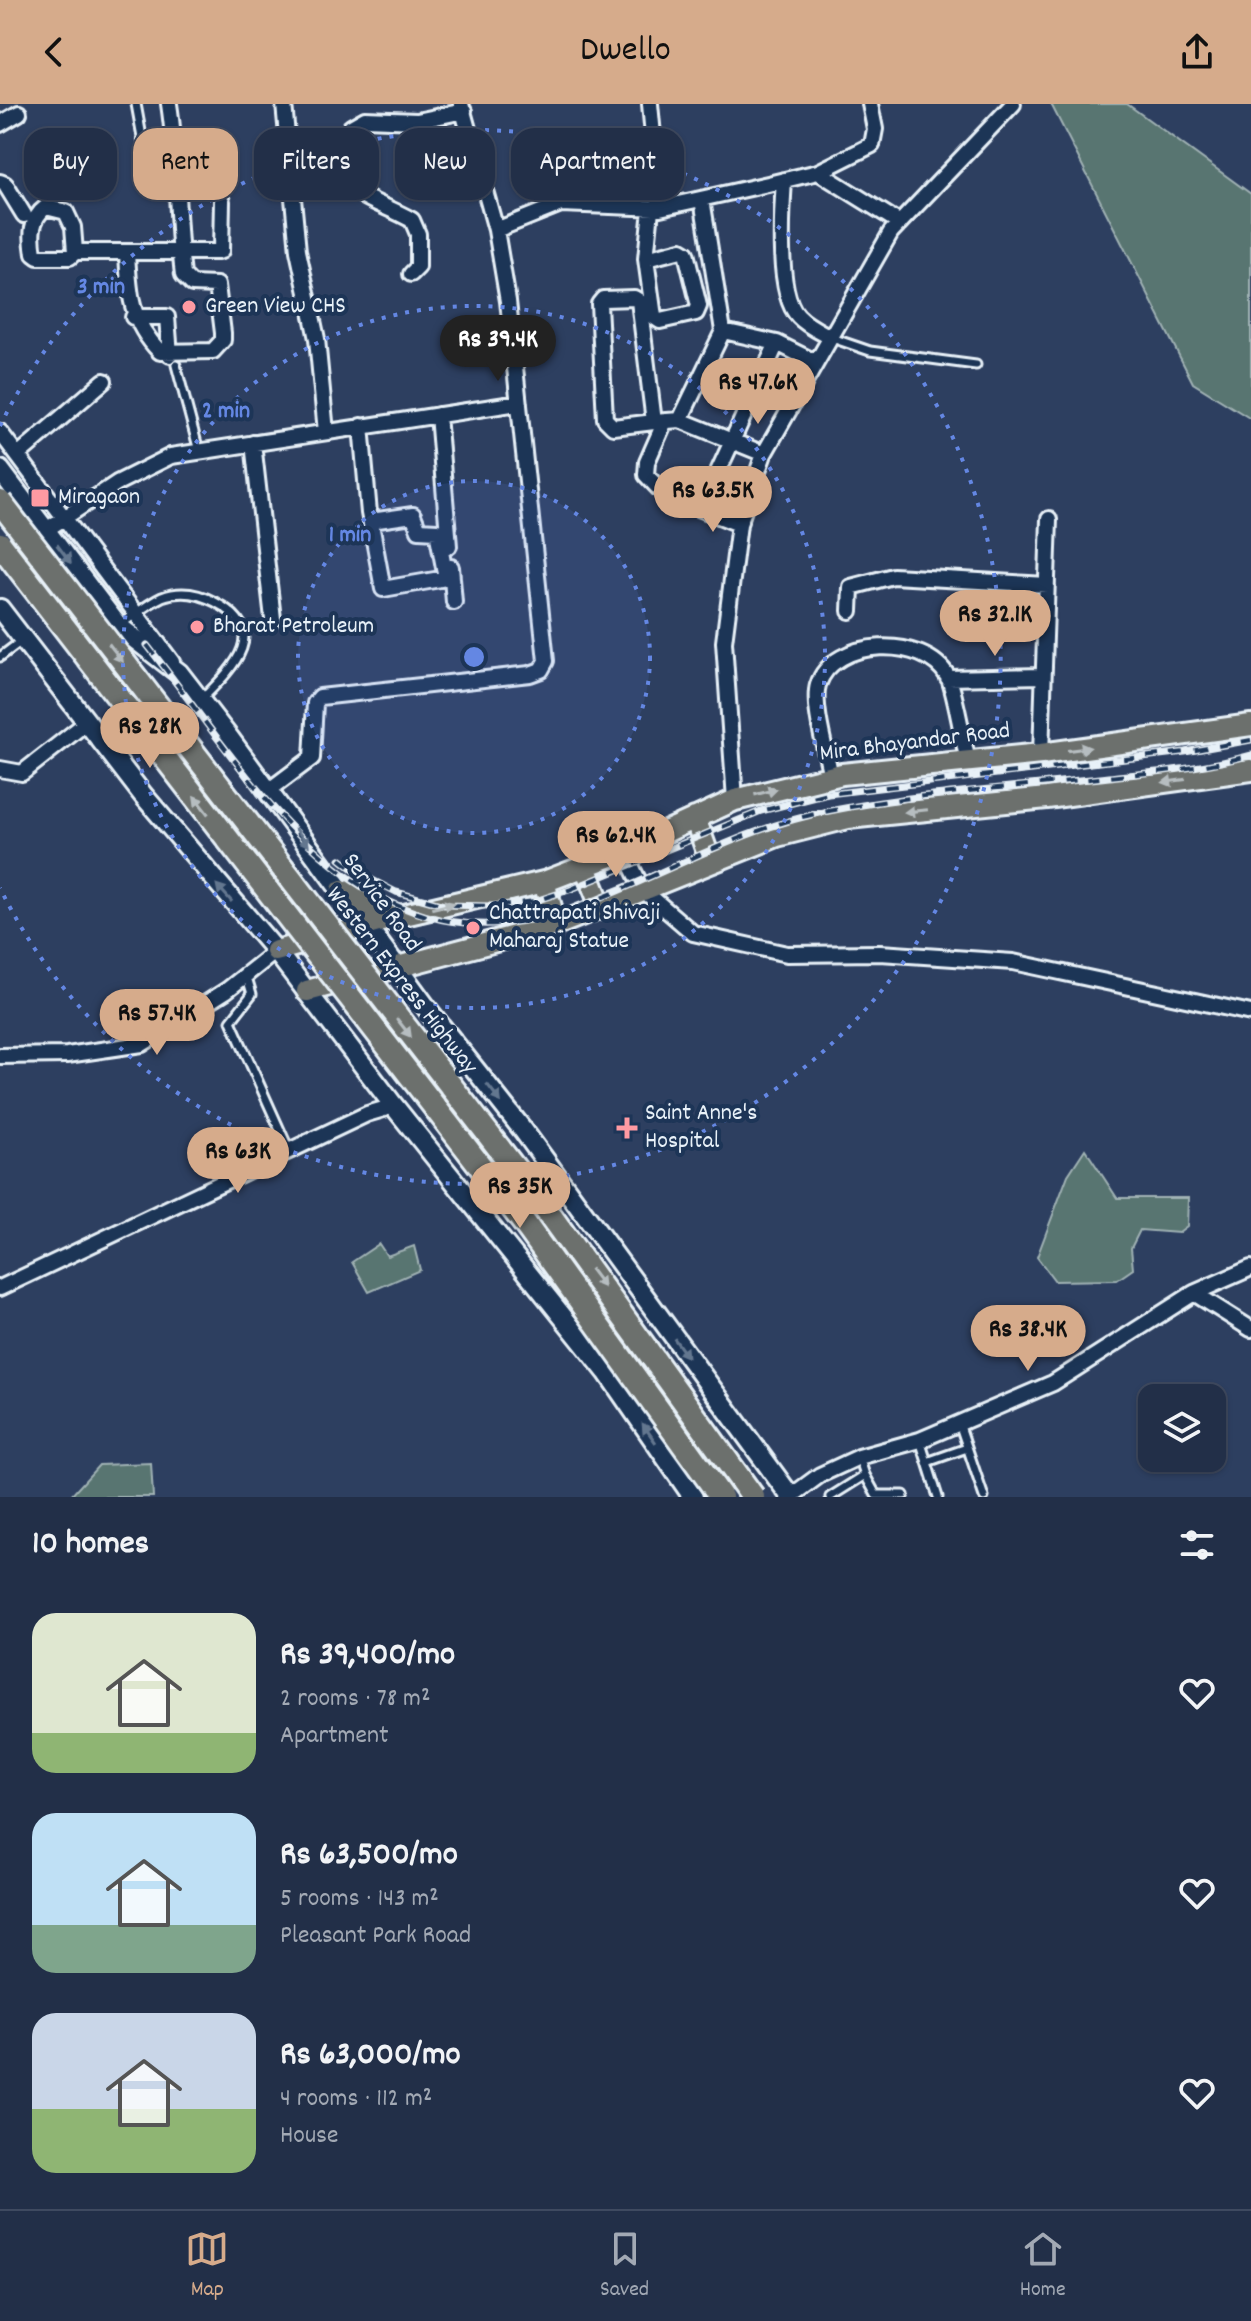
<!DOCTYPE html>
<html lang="en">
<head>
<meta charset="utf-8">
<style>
  :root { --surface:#222f48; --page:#2a374f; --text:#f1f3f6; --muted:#a2a9b4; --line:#3f4a60; --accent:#d6ab8b }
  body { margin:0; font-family:Dekko,sans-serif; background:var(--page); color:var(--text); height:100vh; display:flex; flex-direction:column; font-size:30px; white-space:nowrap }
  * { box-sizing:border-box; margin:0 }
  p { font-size:26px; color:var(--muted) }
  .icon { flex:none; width:44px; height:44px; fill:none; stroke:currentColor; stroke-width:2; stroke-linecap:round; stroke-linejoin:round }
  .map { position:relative; height:1393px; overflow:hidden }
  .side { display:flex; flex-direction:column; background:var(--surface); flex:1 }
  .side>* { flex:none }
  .hud { position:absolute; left:24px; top:24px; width:800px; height:72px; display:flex; gap:16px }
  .controls { position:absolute; left:1138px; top:1280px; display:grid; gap:16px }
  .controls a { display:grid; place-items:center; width:88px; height:88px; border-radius:16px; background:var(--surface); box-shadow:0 2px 6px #0004,0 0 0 2px var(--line); font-size:40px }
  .price { position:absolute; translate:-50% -68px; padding:0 18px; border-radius:28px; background:var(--accent); color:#111; font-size:26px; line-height:52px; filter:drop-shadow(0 2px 4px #0008) }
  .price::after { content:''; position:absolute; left:50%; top:48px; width:24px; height:18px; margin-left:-12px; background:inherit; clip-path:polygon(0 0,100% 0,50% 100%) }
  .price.selected { background:#222; color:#fff }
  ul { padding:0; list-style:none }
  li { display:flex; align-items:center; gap:24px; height:200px; padding:0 32px }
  li span { display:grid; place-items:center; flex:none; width:224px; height:160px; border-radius:24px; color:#555 }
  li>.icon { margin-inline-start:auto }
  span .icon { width:96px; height:96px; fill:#fffc; stroke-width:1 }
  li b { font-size:34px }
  h2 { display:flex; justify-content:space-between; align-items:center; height:96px; padding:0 32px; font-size:34px }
  .tag { padding:0 28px; border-radius:24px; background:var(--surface); box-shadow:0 2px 6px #0004,0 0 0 2px var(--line); font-size:28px; line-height:72px }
  .tag.selected { background:var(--accent); color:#111 }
  header { display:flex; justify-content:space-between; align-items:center; height:104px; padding:0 32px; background:var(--accent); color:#111; font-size:36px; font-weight:600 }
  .tab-bar { display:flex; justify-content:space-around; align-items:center; height:112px; border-top:2px solid var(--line); background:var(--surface); font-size:22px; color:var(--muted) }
  .tab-bar a { display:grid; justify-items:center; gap:4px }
  .tab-bar .selected { color:var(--accent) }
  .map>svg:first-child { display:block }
</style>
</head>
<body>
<header><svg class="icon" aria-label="back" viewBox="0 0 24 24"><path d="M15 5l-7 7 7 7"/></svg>Dwello<svg class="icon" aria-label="share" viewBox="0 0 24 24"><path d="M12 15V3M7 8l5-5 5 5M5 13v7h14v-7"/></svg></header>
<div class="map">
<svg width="1251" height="1393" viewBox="0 0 1251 1393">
  <rect width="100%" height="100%" fill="#2d3f60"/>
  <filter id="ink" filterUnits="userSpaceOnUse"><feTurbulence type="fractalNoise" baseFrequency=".0125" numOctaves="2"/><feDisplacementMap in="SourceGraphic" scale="16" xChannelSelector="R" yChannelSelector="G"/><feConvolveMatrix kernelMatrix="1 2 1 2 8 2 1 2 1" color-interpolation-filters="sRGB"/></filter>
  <g filter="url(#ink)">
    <path fill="#597471" stroke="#a0b2b4" stroke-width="2" d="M1051,0H1127L1251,90V315L1193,279Z
      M1085,1045L1117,1094H1188L1187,1123L1179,1129L1140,1126L1131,1144L1133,1165L1117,1176L1055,1177L1037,1153L1068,1071Z
      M379,1140L387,1152L414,1142L420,1166L369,1188L352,1158Z
      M151,1359L153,1393H70L99,1361Z"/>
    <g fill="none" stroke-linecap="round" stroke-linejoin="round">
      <g stroke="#e8f1f8" stroke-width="13">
        <path id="service" d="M136,0L151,82
          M147,61L175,59
          M832,234L870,247L976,261
          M176,261L199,347
          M120,521C133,512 147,500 162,493C180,486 198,489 215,498C271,527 234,563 203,594
          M0,553L24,535
          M246,870L252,890L231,917L289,1046
          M959,1319L984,1393
          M920,1336L938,1393
          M927,1358L967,1344
          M865,1371L876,1391H904
          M830,1393L865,1371L859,1353"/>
      </g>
      <g stroke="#e8f1f8" stroke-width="20">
        <path id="minor" d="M169,0C178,57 176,114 183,171L192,180L217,181L223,229V236L213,247L160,248C130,217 129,189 127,148H217L221,147L222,97
          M284,0L298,147L317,235L326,328
          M650,0L660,104
          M0,20L19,9
          M177,50L219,51L221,77
          M818,68L900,119
          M784,76C782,106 776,190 798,212C806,221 819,227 830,233
          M0,78L5,80L24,111
          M702,95L723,227
          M46,103L66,108L73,123L75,148L70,153H38L34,150C31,132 30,115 46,103Z
          M496,126L561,100L660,104L768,80L818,68L872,41L875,25L870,0
          M75,148H127
          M646,155L681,146L686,149L699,202L696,209L660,217L654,213L646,155L651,105
          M411,170L418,163V130L412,116C364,89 330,95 351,23L365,15L417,17L464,7
          M133,213H167L170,251
          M438,311L449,442
          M680,316L723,227L777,239L815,258
          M665,317L647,358L646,371L665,391L701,405L777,239
          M654,318L613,323L605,315L599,200L603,195L634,194L639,197L654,318L680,316L764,350
          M361,322L369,409L383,485L446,474L437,427L419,426L413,411L371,417
          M0,328L172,558
          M253,339L273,515
          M18,351L104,277
          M701,405L739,420
          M46,426L117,379L171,352L519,299
          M451,463L454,498
          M850,507L851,483L893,472L1047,481
          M948,574L1043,572
          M1041,650L1049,415
          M0,665L22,669L87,618
          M831,673C827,651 812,601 818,581C833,533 925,531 948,573C955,586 963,639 968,657
          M268,687L312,654L315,599L320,593L530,570L541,566L546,557L508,197L496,126L461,0
          M735,696L724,538L739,420L764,350L891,128L1013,0
          M624,747L643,786L693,829L787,850L880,849L1013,858L1251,909
          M0,952L67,951L142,940L227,886L276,847
          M0,1184L367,1010L394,1002
          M1194,1189L1251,1164
          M790,1393L820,1371L859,1353L920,1336L1053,1279L1194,1189L1251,1225"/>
      </g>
      <g stroke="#e8f1f8" stroke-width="24">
        <path id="secondary" d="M0,366L118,522L179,569L230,635L432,911L523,1026L791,1393
          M0,505L143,691L276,847L394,1002L607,1268L693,1393"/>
      </g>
      <g stroke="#e8f1f8" stroke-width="26">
        <path id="primary" d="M695,714L710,756
          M585,763L602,805
          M544,778L556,821
          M342,786L362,799L399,812
          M276,847L400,812L544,778L624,747L735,696L842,670L1041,650L1251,621
          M307,887L556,821L777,732L848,714L1047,694L1251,666"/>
      </g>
      <use href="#service" stroke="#1d3557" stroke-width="7"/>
      <use href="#minor" stroke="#1d3557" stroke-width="14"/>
      <use href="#secondary" stroke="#1d3557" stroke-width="18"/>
      <use href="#primary" stroke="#6c706d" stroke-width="20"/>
      <g stroke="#e8f1f8" stroke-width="7">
        <path id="rail" d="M147,541C258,682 364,880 578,803C662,772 741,724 829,707C921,689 1016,683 1109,673C1156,668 1205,664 1251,651
          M340,755L355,767L396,788L444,801L493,802L535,797L569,786L761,707L828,690L1185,648L1251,636"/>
      </g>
      <use href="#rail" stroke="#1d3557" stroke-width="4" stroke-dasharray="12" stroke-linecap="butt"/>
      <g stroke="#e8f1f8" stroke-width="28" stroke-linecap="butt">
        <path id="trunk-bridge" d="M0,398L539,1096L753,1393
          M0,440L525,1120L721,1393"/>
      </g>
      <use href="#trunk-bridge" stroke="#6c706d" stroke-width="22"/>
    </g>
    <defs><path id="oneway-solid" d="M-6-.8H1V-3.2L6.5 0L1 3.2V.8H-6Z" transform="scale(2)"/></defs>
    <g fill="#64778f">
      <use href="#oneway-solid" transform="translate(64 450) rotate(53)"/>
      <use href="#oneway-solid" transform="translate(302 733) rotate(53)"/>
      <use href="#oneway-solid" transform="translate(224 789) rotate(-132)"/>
      <use href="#oneway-solid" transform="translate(494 989) rotate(52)"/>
      <use href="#oneway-solid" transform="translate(681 1244) rotate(54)"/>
      <use href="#oneway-solid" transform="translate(649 1329) rotate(-125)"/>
    </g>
    <g fill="#b6bdc0">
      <use href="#oneway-solid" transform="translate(116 549) rotate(52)"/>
      <use href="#oneway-solid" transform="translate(1079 645) rotate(-8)"/>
      <use href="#oneway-solid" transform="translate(1174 677) rotate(172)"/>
      <use href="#oneway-solid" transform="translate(766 688) rotate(-14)"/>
      <use href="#oneway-solid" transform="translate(201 701) rotate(-128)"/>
      <use href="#oneway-solid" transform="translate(916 707) rotate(174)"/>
      <use href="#oneway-solid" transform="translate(443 802) rotate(-13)"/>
      <use href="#oneway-solid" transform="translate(404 924) rotate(52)"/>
      <use href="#oneway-solid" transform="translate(597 1174) rotate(53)"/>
    </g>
  </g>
  <circle cx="474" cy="553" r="176" fill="#6487e3" fill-opacity=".12"/>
  <g fill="none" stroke="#6487e3" stroke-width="4" stroke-dasharray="4 8">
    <circle cx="474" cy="553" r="176"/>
    <circle cx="474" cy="553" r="351"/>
    <path d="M0 322A527 527 0 1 1 0 784"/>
  </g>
  <g fill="#ff9aa2" stroke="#1d3557" stroke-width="3">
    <circle cx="189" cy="203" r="8"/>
    <rect x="30" y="384" width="20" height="20" rx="4"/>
    <circle cx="197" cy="523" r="8"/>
    <circle cx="473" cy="824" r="8"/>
    <path d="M623 1012h8v8h8v8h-8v8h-8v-8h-8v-8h8z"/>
  </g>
  <g text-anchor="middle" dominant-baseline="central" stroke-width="8" stroke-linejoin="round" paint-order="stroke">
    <g font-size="24" fill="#e8f1f8" stroke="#1d3557" text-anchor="start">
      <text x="205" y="203">Green View CHS</text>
      <text x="58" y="394">Miragaon</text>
      <text x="213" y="523">Bharat Petroleum</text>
      <text x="489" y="810">Chattrapati Shivaji<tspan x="489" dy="28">Maharaj Statue</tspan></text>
      <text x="645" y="1010">Saint Anne's<tspan x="645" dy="28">Hospital</tspan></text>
    </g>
    <g font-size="24" fill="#e8f1f8" stroke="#1d3557">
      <text transform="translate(915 639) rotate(-7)">Mira Bhayandar Road</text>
      <text transform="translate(381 799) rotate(54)">Service Road</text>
      <text transform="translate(401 877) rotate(52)">Western Express Highway</text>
    </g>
  </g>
  <circle cx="474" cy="553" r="12" fill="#6487e3" stroke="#1d3557" stroke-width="4"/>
  <g font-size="24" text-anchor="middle" font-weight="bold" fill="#6487e3" stroke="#1d3557" stroke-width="8" stroke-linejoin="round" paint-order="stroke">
    <text x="101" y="189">3 min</text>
    <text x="226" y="313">2 min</text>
    <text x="350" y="437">1 min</text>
  </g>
</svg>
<div class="controls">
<a><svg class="icon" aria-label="layers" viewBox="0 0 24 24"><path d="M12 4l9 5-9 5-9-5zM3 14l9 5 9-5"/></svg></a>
</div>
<b class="price selected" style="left:498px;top:279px">Rs 39.4K</b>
<b class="price" style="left:758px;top:322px">Rs 47.6K</b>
<b class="price" style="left:713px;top:430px">Rs 63.5K</b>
<b class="price" style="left:995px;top:554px">Rs 32.1K</b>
<b class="price" style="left:150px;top:666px">Rs 28K</b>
<b class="price" style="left:616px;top:775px">Rs 62.4K</b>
<b class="price" style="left:157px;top:953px">Rs 57.4K</b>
<b class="price" style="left:238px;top:1091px">Rs 63K</b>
<b class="price" style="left:520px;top:1126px">Rs 35K</b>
<b class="price" style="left:1028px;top:1269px">Rs 38.4K</b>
<div class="hud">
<a class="tag">Buy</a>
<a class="tag selected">Rent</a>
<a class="tag">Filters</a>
<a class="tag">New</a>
<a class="tag">Apartment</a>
</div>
</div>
<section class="side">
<h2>10 homes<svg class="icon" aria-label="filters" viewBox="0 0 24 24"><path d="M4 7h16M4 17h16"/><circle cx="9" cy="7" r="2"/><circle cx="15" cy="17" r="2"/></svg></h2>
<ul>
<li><span style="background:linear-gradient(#dfe7d0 75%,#8fb573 0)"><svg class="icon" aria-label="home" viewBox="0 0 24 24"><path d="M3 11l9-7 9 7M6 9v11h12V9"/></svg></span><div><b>Rs 39,400/mo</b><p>2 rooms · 78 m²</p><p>Apartment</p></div><svg class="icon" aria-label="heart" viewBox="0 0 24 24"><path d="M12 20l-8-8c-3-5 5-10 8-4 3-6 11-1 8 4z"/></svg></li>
<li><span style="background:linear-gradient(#bfe0f5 70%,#7fa58c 0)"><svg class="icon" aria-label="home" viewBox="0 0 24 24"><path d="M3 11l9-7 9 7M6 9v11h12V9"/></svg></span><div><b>Rs 63,500/mo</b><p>5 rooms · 143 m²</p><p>Pleasant Park Road</p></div><svg class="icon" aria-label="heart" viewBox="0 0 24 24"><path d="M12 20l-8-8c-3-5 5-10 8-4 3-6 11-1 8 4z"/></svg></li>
<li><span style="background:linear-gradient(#c9d6e8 60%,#8fb573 0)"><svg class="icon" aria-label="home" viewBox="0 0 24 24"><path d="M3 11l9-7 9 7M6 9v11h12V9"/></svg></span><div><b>Rs 63,000/mo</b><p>4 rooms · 112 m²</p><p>House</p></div><svg class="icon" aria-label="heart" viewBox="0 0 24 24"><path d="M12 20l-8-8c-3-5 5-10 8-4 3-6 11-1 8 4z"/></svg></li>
</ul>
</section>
<nav class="tab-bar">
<a class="selected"><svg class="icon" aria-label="map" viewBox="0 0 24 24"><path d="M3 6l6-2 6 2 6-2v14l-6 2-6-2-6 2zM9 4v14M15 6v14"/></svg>Map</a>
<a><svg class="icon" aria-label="saved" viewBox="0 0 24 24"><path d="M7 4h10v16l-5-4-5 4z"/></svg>Saved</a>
<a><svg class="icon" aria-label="home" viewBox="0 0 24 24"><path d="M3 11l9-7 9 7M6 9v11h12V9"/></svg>Home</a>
</nav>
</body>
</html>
